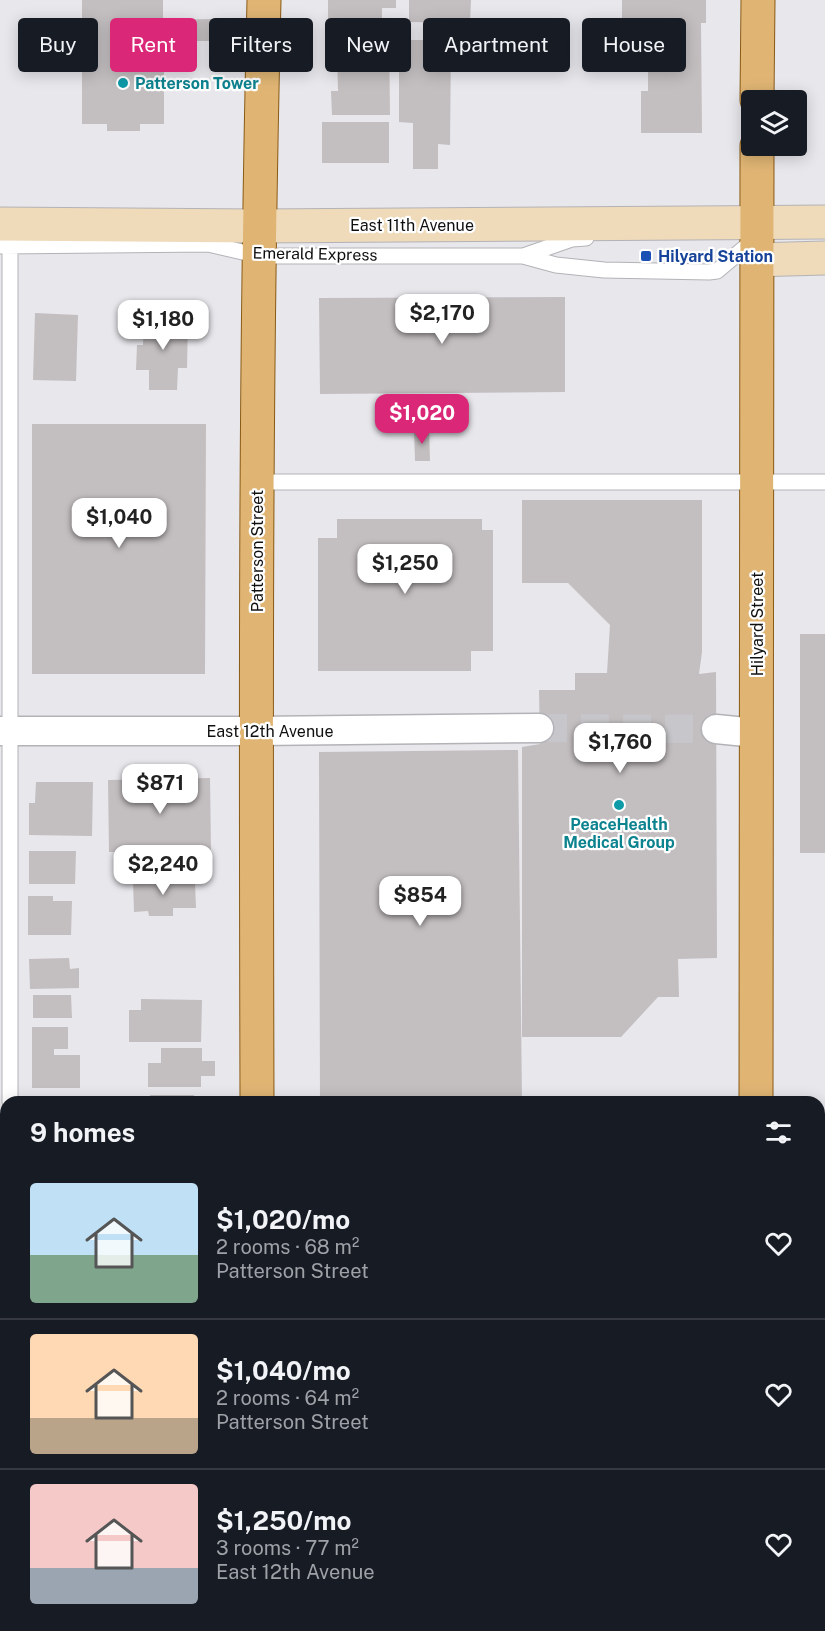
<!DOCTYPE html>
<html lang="en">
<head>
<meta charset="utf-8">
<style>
  :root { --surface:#171b24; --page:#20242c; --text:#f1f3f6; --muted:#9ea1a6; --line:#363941; --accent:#db2777 }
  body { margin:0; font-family:"Public Sans",sans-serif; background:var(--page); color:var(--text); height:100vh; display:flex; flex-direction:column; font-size:22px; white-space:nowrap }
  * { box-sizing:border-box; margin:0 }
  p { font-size:20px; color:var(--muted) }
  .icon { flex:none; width:33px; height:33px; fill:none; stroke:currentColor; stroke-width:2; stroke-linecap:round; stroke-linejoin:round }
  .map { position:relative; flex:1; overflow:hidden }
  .details { position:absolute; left:0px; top:1096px; width:825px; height:536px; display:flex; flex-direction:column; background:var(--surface); border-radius:18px 18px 0 0; box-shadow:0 3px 15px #0003 }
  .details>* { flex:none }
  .hud { position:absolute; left:18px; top:18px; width:789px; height:54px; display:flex; gap:12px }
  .fabs { position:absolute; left:741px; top:90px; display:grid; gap:12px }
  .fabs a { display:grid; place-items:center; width:66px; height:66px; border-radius:6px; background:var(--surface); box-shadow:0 3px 15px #0003; font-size:30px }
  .price { position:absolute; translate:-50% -51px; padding:0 14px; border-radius:12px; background:#fff; color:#222; font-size:20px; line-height:39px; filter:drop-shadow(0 2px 3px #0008) }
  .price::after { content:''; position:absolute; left:50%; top:36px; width:18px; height:14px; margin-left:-9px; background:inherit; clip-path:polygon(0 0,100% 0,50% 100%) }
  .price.current { background:var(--accent); color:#fff }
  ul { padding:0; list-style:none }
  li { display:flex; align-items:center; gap:18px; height:150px; padding:0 30px }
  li+li { border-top:2px solid var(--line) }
  li span { display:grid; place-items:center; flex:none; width:168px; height:120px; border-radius:6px; color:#555 }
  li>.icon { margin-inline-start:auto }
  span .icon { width:72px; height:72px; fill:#fffc; stroke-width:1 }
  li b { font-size:26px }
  h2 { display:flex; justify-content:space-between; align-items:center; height:72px; padding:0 30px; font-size:26px }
  .pill { padding:0 21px; border-radius:6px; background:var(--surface); box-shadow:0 3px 15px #0003; font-size:21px; line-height:54px }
  .pill.current { background:var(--accent); color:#fff }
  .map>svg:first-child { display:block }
</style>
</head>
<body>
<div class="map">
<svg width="825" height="1631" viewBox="0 0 825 1631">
  <rect width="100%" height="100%" fill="#e8e7ec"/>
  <path fill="#c3bec0" d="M82,0H163V20L213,19V41H164V124H140V131H107V124H82Z
    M328,0H396V8H382V20H328Z
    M409,0H471L470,23L409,22Z
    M622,0H706V23H701L702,133H641V91H648V33H622Z
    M389,30L390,115H332L331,91H338L337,54H331V31Z
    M399,40H451L450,145L438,144V169H413V123L399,122Z
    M322,122H389V163H322Z
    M565,297V392L320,394L319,298Z
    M35,313L78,315L76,381L33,380Z
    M144,316L188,318L187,368H178L177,390H149V370H136L137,345H143Z
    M32,424H206L205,674H32Z
    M429,428L430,461H415L414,429Z
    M522,500H702V652L699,674L716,672L717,958L678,959L679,997H658L621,1037H522V747L540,744L539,690H575V673H607L610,625L568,583H522Z
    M337,519H482V530H493V651H471V671H318V538H337Z
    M800,634H825V853H800Z
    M518,750L522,1102H320L319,752Z
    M210,778L211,851L109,852L108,780Z
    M36,782H93L92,836L29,835V803H35Z
    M29,851H76L75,884H29Z
    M178,879V883H195L196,908H173V916H149L148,911L134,912L133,880Z
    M28,896H53V901H72L71,935H28Z
    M69,958L70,969L79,968V988L30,989L29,959Z
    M33,995H71L72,1018H33Z
    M141,999L202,1000L201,1042H129V1010H141Z
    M32,1027H68V1049H54V1055H80V1088H32Z
    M161,1048H202V1061H215V1076H201V1087H148V1063H161Z
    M150,1095H194V1102H150Z
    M0,1269H6V1373H0Z
    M819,1273H825V1364H819Z
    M822,1397H825V1439H823Z
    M819,1494H825V1631H807V1626H819Z
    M0,1530H6V1626H25V1631H0Z
    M33,1626H89V1631H32Z
    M101,1626H143V1631H101Z
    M159,1626H206V1631H159Z
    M312,1626H372V1631H312Z
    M412,1626H465V1631H412Z
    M484,1626H522V1631H484Z
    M563,1626H614V1631H563Z"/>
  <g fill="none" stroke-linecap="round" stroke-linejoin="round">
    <path stroke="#c7c7cb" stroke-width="28" stroke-dasharray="28 14" stroke-linecap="butt" d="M539,728L716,729"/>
    <g stroke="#b3b3b7" stroke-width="17">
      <path id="service" d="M10,224V1102
        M2,246L208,244L260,256H523L556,265L604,270L709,272L717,271L755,239
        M523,256L572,239L586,238
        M258,482H825
        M819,1388H825
        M0,1476L6,1475
        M819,1480H825"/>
    </g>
    <g stroke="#b3b3b7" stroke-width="31">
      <path id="minor" d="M716,729L756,733
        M0,731H256L539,728"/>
    </g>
    <g stroke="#b3b3b7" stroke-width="35">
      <path id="tertiary" d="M819,1235H825"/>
    </g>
    <g stroke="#b3b3b7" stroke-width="35">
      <path id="secondary" d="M0,224L259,226L825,222
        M757,260L825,258
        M0,1235H6"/>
    </g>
    <g stroke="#895b15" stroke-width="35">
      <path id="primary" d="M757,100L758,0
        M257,1102C256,735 255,367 264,0
        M756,1102L757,146
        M255,1626V1631
        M756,1626V1631"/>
    </g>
    <use href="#service" stroke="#fff" stroke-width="15"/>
    <use href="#minor" stroke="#fff" stroke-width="28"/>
    <use href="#tertiary" stroke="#fff" stroke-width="33"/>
    <use href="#secondary" stroke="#efdaba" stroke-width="33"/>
    <use href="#primary" stroke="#e0b574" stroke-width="33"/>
  </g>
  <g fill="#0f9aa8" stroke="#fff" stroke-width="2">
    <circle cx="123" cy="83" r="6"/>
    <circle cx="619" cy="805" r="6"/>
  </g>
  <rect fill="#1a4fb4" stroke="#fff" stroke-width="2" x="640" y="250" width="12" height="12" rx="3"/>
  <g text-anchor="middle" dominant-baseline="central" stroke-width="4.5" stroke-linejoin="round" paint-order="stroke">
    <g font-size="16" font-weight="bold" fill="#0d838f" stroke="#fff" text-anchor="start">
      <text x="135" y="83">Patterson Tower</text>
      <text x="619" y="824" text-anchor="middle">PeaceHealth<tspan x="619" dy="18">Medical Group</tspan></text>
    </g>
    <g font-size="16" fill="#0f0f10" stroke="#fff">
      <text x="412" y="225">East 11th Avenue</text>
      <text transform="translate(315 254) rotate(1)">Emerald Express</text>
      <text transform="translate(257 551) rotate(-90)">Patterson Street</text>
      <text transform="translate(757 624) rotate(-90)">Hilyard Street</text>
      <text x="270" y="731">East 12th Avenue</text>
    </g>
    <g font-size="16" font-weight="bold" fill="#164399" stroke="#fff" text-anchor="start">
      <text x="658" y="256">Hilyard Station</text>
    </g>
  </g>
</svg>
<div class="fabs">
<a><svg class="icon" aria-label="layers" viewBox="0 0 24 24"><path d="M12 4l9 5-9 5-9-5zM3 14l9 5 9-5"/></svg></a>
</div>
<b class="price" style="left:442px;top:345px">$2,170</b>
<b class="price" style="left:163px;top:351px">$1,180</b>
<b class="price current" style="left:422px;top:445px">$1,020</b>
<b class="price" style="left:119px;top:549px">$1,040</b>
<b class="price" style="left:405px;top:595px">$1,250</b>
<b class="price" style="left:620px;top:774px">$1,760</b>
<b class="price" style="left:160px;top:815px">$871</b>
<b class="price" style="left:163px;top:896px">$2,240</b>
<b class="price" style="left:420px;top:927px">$854</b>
<div class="hud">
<a class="pill">Buy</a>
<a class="pill current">Rent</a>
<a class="pill">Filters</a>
<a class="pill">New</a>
<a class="pill">Apartment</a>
<a class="pill">House</a>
</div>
<section class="details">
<h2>9 homes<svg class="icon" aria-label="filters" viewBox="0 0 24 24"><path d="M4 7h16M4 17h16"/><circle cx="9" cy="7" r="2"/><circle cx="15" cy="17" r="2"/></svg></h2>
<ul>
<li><span style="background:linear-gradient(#bfe0f5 60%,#7fa58c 0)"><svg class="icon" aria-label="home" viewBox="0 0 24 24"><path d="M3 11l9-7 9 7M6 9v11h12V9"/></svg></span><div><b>$1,020/mo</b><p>2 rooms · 68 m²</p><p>Patterson Street</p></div><svg class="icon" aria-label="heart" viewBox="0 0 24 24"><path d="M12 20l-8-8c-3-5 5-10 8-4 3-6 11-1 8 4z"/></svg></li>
<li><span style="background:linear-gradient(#ffd9b3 70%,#b9a48a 0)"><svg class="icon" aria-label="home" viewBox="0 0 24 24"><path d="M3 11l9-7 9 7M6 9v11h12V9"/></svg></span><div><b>$1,040/mo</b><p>2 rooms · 64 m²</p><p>Patterson Street</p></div><svg class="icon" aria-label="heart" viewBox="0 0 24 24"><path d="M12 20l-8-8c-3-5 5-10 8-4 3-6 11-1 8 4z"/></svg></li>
<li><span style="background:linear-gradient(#f6c9c9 70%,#9aa5b1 0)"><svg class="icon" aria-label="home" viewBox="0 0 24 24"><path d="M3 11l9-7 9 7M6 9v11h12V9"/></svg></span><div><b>$1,250/mo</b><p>3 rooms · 77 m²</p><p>East 12th Avenue</p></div><svg class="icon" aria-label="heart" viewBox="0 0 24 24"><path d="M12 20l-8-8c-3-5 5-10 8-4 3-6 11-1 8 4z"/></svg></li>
</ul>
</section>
</div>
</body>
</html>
